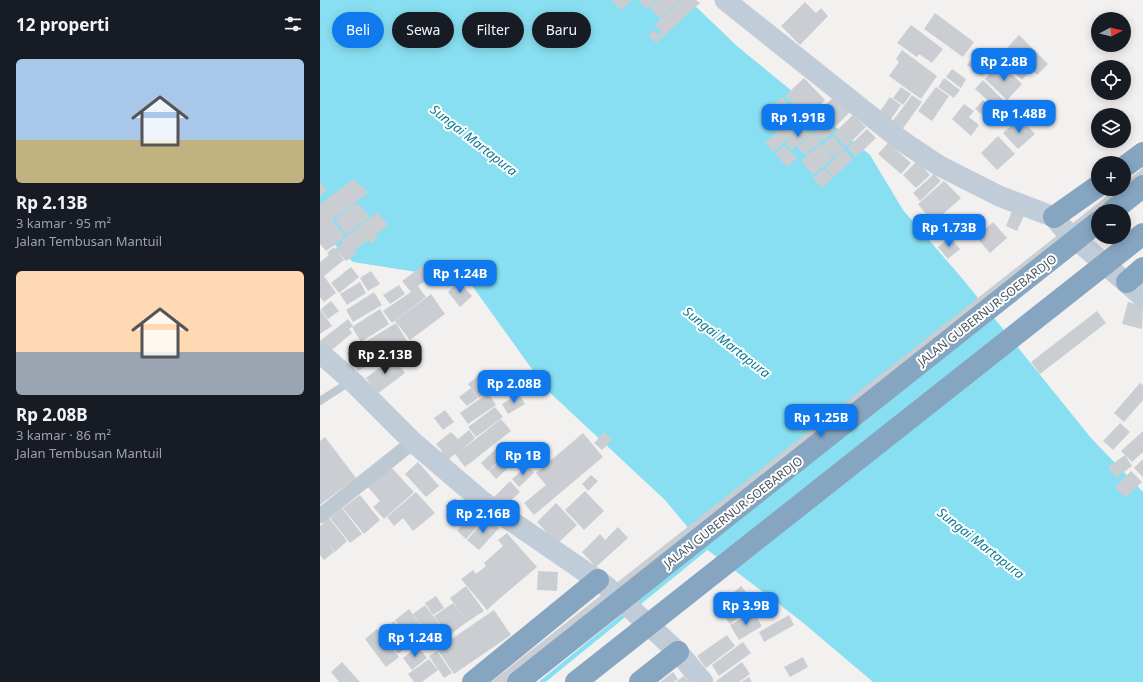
<!DOCTYPE html>
<html lang="id">
<head>
<meta charset="utf-8">
<style>
  :root { --surface:#171b24; --page:#20242c; --text:#f1f3f6; --muted:#9ea1a6; --accent:#1079ed }
  body { margin:0; font-family:"Noto Sans",sans-serif; background:var(--page); color:var(--text); height:100vh; display:flex; flex-direction:column; font-size:15px; white-space:nowrap }
  * { box-sizing:border-box; margin:0 }
  p { font-size:13px; color:var(--muted) }
  .icon { flex:none; width:22px; height:22px; fill:none; stroke:currentColor; stroke-width:2; stroke-linecap:round; stroke-linejoin:round }
  .map { position:relative; flex:1; overflow:hidden }
  .details { display:flex; flex-direction:column; background:var(--surface); width:320px }
  .details>* { flex:none }
  .hud { position:absolute; left:12px; top:12px; width:380px; height:36px; display:flex; gap:8px }
  .needle { width:26px; rotate:83deg }
  .controls { position:absolute; left:771px; top:12px; display:grid; gap:8px }
  .controls a { display:grid; place-items:center; width:40px; height:40px; border-radius:50%; background:var(--surface); box-shadow:0 2px 10px #0003; font-size:20px }
  .price { position:absolute; translate:-50% -34px; padding:0 9px; border-radius:8px; background:var(--accent); color:#fff; font-size:13px; line-height:26px; filter:drop-shadow(0 1px 2px #0008) }
  .price::after { content:''; position:absolute; left:50%; top:24px; width:12px; height:9px; margin-left:-6px; background:inherit; clip-path:polygon(0 0,100% 0,50% 100%) }
  .price.active { background:#222; color:#fff }
  ul { padding:0; list-style:none }
  li { display:grid; align-content:center; gap:8px; height:212px; padding:0 16px }
  li span { display:grid; place-items:center; height:124px; border-radius:6px; color:#555 }
  li>.icon { margin-inline-start:auto }
  span .icon { width:72px; height:72px; fill:#fffc; stroke-width:1 }
  li b { font-size:17px }
  h2 { display:flex; justify-content:space-between; align-items:center; height:48px; padding:0 16px; font-size:17px }
  .tag { padding:0 14px; border-radius:18px; background:var(--surface); box-shadow:0 2px 10px #0003; font-size:14px; line-height:36px }
  .tag.active { background:var(--accent); color:#fff }
  main { display:flex; flex:1; min-height:0 }
  .map>svg:first-child { display:block }
</style>
</head>
<body>
<main>
<section class="details">
<h2>12 properti<svg class="icon" aria-label="filters" viewBox="0 0 24 24"><path d="M4 7h16M4 17h16"/><circle cx="9" cy="7" r="2"/><circle cx="15" cy="17" r="2"/></svg></h2>
<ul>
<li><span style="background:linear-gradient(#a9c7e8 65%,#c2b280 0)"><svg class="icon" aria-label="home" viewBox="0 0 24 24"><path d="M3 11l9-7 9 7M6 9v11h12V9"/></svg></span><div><b>Rp 2.13B</b><p>3 kamar · 95 m²</p><p>Jalan Tembusan Mantuil</p></div></li>
<li><span style="background:linear-gradient(#ffd9b3 65%,#9aa5b1 0)"><svg class="icon" aria-label="home" viewBox="0 0 24 24"><path d="M3 11l9-7 9 7M6 9v11h12V9"/></svg></span><div><b>Rp 2.08B</b><p>3 kamar · 86 m²</p><p>Jalan Tembusan Mantuil</p></div></li>
</ul>
</section>
<div class="map">
<svg width="823" height="682" viewBox="0 0 823 682">
  <rect width="100%" height="100%" fill="#f3f0f0"/>
  <path fill="#88dff1" d="M0,0H369L417,46L550,155L583,210L641,277L771,438L823,492V682H553L481,621L385,548L345,500L227,390L148,280L33,262L0,231Z"/>
  <g fill="none" stroke-linecap="round" stroke-linejoin="round">
    <path stroke="#88dff1" stroke-width="4.5" d="M315,606L390,545
      M222,682L308,612"/>
  </g>
  <path fill="#caced3" d="M291,0H312L301,10Z
    M320,0H337L327,9L319,1Z
    M338,0H360L340,19L330,8Z
    M361,0H376L380,3L336,43L328,35L334,30L338,35L341,31L335,25Z
    M485,2L496,13L501,8L508,16L480,45L461,26Z
    M615,13L654,42L643,57L604,29Z
    M591,25L623,49L612,63L599,54L597,57L577,43Z
    M699,35L728,64L717,75L688,47Z
    M688,48L711,70L702,80L678,57Z
    M582,50L617,76L601,99L569,76L579,62L576,59Z
    M651,60L666,71L662,76L647,65Z
    M680,63L702,84L687,100L665,79Z
    M632,69L646,79L641,88L626,77Z
    M484,78L505,100L487,118L465,96Z
    M624,78L640,90L634,98L618,87Z
    M663,80L683,100L676,108L655,89Z
    M581,87L591,94L583,105L573,98Z
    M616,87L629,96L612,121L598,111Z
    M592,95L602,102L579,134L569,126Z
    M515,96L530,112L515,127L499,111Z
    M462,97L472,108L452,126L442,115Z
    M570,97L581,105L569,122L558,114Z
    M663,100L675,111L668,119L655,109Z
    M644,104L654,111L649,117L659,125L651,136L632,119Z
    M499,112L515,130L503,142L486,123Z
    M476,115L484,124L453,152L445,143Z
    M533,115L546,127L526,147L513,134Z
    M700,118L715,134L698,149L683,133Z
    M484,126L491,133L472,150L465,142Z
    M547,129L556,138L536,157L527,148Z
    M493,132L501,141L485,155L477,147Z
    M513,136L524,149L514,157L503,145Z
    M678,136L695,154L677,170L661,153Z
    M501,143L513,158L493,175L481,161Z
    M568,143L591,163L581,174L558,154Z
    M464,145L477,158L467,167L455,154Z
    M524,149L533,159L514,177L505,168Z
    M597,161L610,175L596,188L583,175Z
    M504,168L513,178L502,188L493,178Z
    M823,168V201L804,216V211H778V236L213,682H171L796,189H804V183Z
    M614,174L621,181L600,201L593,193Z
    M34,179L40,187L42,185L48,193L12,220L25,237L6,251L0,244V204Z
    M624,181L641,198L613,223L598,204Z
    M0,182L7,190L0,196Z
    M36,203L37,205L39,204L50,217L26,235L15,220Z
    M694,206L706,211L697,231L686,226Z
    M58,212L68,225L55,236L57,239L52,244L48,240L35,250L37,253L26,261L18,252L24,260L4,276L16,293L4,302L0,297V262L9,255L7,253L14,247L15,249L23,243L21,241Z
    M673,222L687,238L670,253L656,237Z
    M630,237L640,249L628,259L618,247Z
    M113,258L121,269L98,286L106,297L72,323L63,311L91,292L82,281Z
    M31,267L39,277L19,293L11,283Z
    M51,271L60,284L48,291L40,278Z
    M139,281L152,296L140,307L128,292Z
    M40,282L46,293L27,305L20,294Z
    M79,285L85,294L70,304L63,295Z
    M54,292L62,305L33,322L26,310Z
    M111,294L125,314L90,340L75,321Z
    M11,301L19,311L8,319L1,309Z
    M808,302L823,306L822,329L802,324Z
    M0,309L12,326L0,334Z
    M60,309L69,324L41,342L32,327Z
    M777,311L786,323L720,374L711,362Z
    M28,319L33,326L29,329L32,333L7,354L0,345V341Z
    M76,323L87,341L38,371L27,353Z
    M73,357L85,373L57,394L46,378Z
    M160,374L172,388L159,398L148,384Z
    M820,383L823,385V400L804,422L794,413Z
    M151,388L158,398L147,406L139,397Z
    M168,393L176,405L148,424L140,413Z
    M199,394L205,404L188,414L182,404Z
    M175,407L183,417L156,437L148,427Z
    M125,410L134,422L123,430L114,418Z
    M181,419L191,431L145,467L135,454L124,463L118,454L122,451L116,444L131,432L138,439L149,430L155,438L139,452Z
    M800,423L810,432L793,450L783,441Z
    M823,431V452L812,462L801,451Z
    M284,432L292,440L282,450L274,443Z
    M263,433L283,457L214,515L204,503L226,485L216,473Z
    M5,437L36,478L0,505V441Z
    M195,447L202,455L176,479L169,471Z
    M177,448L184,456L168,471L161,463Z
    M805,455L812,466L796,478L788,467Z
    M823,459V477L814,468Z
    M98,462L119,486L106,497L85,474Z
    M208,465L214,473L199,487L192,479Z
    M71,467L94,492L64,519L53,507L60,501L48,487Z
    M811,471L822,482L805,498L795,487Z
    M271,475L278,481L268,491L262,484Z
    M190,481L200,492L184,507L174,497Z
    M265,491L284,511L264,530L245,510Z
    M96,492L115,513L93,531L83,518L74,526L67,517Z
    M40,495L60,520L44,534L23,508Z
    M135,498L142,507L133,515L125,506Z
    M150,502L166,517L146,539L137,531L143,524L136,518Z
    M236,503L257,525L237,544L217,522Z
    M22,508L42,534L30,543L10,518Z
    M167,517L179,528L159,550L147,540Z
    M9,518L27,541L15,552L10,545L14,552L4,560L0,555V526Z
    M298,527L308,538L276,567L262,552L280,534L285,540Z
    M187,533L217,567L178,600L159,578L178,600L167,610L141,579L153,570L156,574L166,566L164,563L183,546L178,540Z
    M218,571L238,572L237,591L217,590Z
    M146,586L164,611L147,622L130,598Z
    M421,586L435,603L410,624L397,607Z
    M116,596L124,608L113,615L105,603Z
    M133,603L147,622L128,636L114,616Z
    M105,605L128,636L115,645L93,614Z
    M89,609L104,630L90,641L75,620Z
    M174,610L191,635L134,674L117,649Z
    M433,612L442,626L419,640L410,625Z
    M469,615L474,625L444,642L439,632Z
    M74,621L91,643L78,654L61,631Z
    M57,629L79,657L66,667L45,639Z
    M407,635L415,646L386,668L377,656Z
    M423,642L431,653L399,676L392,665Z
    M98,646L107,658L92,670L83,658Z
    M117,651L132,673L124,678L109,656Z
    M483,657L488,667L470,677L464,667Z
    M109,659L118,670L102,682H94L88,674Z
    M22,662L40,682H19L11,672Z
    M422,662L430,674L419,682H397L396,681Z
    M353,672L358,679L353,682H340Z
    M364,676L369,682H355Z
    M429,677L432,682H421Z"/>
  <g fill="none" stroke-linecap="round" stroke-linejoin="round">
    <path stroke="#bdc8d0" stroke-width="8" d="M0,401L31,381"/>
    <path stroke="#bdc8d0" stroke-width="15" d="M0,516L93,442"/>
    <path stroke="#c0ccd8" stroke-width="21" d="M405,0L582,141L618,165L679,196L734,217L744,229L823,297
      M0,353L31,380L93,442L162,501L286,586L358,652L383,682"/>
    <path stroke="#86a5c1" stroke-width="22" d="M804,167L823,153
      M792,211L823,186
      M734,217L778,186
      M807,282L823,268
      M153,682L278,580
      M198,682L778,222
      M256,682L823,234
      M320,682L358,652"/>
  </g>
  <g text-anchor="middle" dominant-baseline="central" stroke-width="4" stroke-linejoin="round" paint-order="stroke">
    <g font-size="12" fill="#47555f" stroke="#fff">
      <text transform="translate(667 310) rotate(-38)">JALAN GUBERNUR SOEBARDJO</text>
      <text transform="translate(413 512) rotate(-38)">JALAN GUBERNUR SOEBARDJO</text>
    </g>
    <g font-size="13" font-style="italic" fill="#077b93" stroke="#fff">
      <text transform="translate(154 140) rotate(38)">Sungai Martapura</text>
      <text transform="translate(407 342) rotate(38)">Sungai Martapura</text>
      <text transform="translate(661 543) rotate(38)">Sungai Martapura</text>
    </g>
  </g>
</svg>
<div class="controls">
<a><svg class="needle" viewBox="-14 -14 28 28"><path d="M0-13l5 13h-10z" fill="#e53935"/><path d="M0 13l5-13h-10z" fill="#9ea1a6"/></svg></a>
<a><svg class="icon" aria-label="locate" viewBox="0 0 24 24"><circle cx="12" cy="12" r="6"/><path d="M12 2v4M12 18v4M2 12h4M18 12h4"/></svg></a>
<a><svg class="icon" aria-label="layers" viewBox="0 0 24 24"><path d="M12 4l9 5-9 5-9-5zM3 14l9 5 9-5"/></svg></a>
<a>+</a>
<a>−</a>
</div>
<b class="price" style="left:684px;top:82px">Rp 2.8B</b>
<b class="price" style="left:699px;top:134px">Rp 1.48B</b>
<b class="price" style="left:478px;top:138px">Rp 1.91B</b>
<b class="price" style="left:629px;top:248px">Rp 1.73B</b>
<b class="price" style="left:140px;top:294px">Rp 1.24B</b>
<b class="price active" style="left:65px;top:375px">Rp 2.13B</b>
<b class="price" style="left:194px;top:404px">Rp 2.08B</b>
<b class="price" style="left:501px;top:438px">Rp 1.25B</b>
<b class="price" style="left:203px;top:476px">Rp 1B</b>
<b class="price" style="left:163px;top:534px">Rp 2.16B</b>
<b class="price" style="left:426px;top:626px">Rp 3.9B</b>
<b class="price" style="left:95px;top:658px">Rp 1.24B</b>
<div class="hud">
<a class="tag active">Beli</a>
<a class="tag">Sewa</a>
<a class="tag">Filter</a>
<a class="tag">Baru</a>
</div>
</div>
</main>
</body>
</html>
